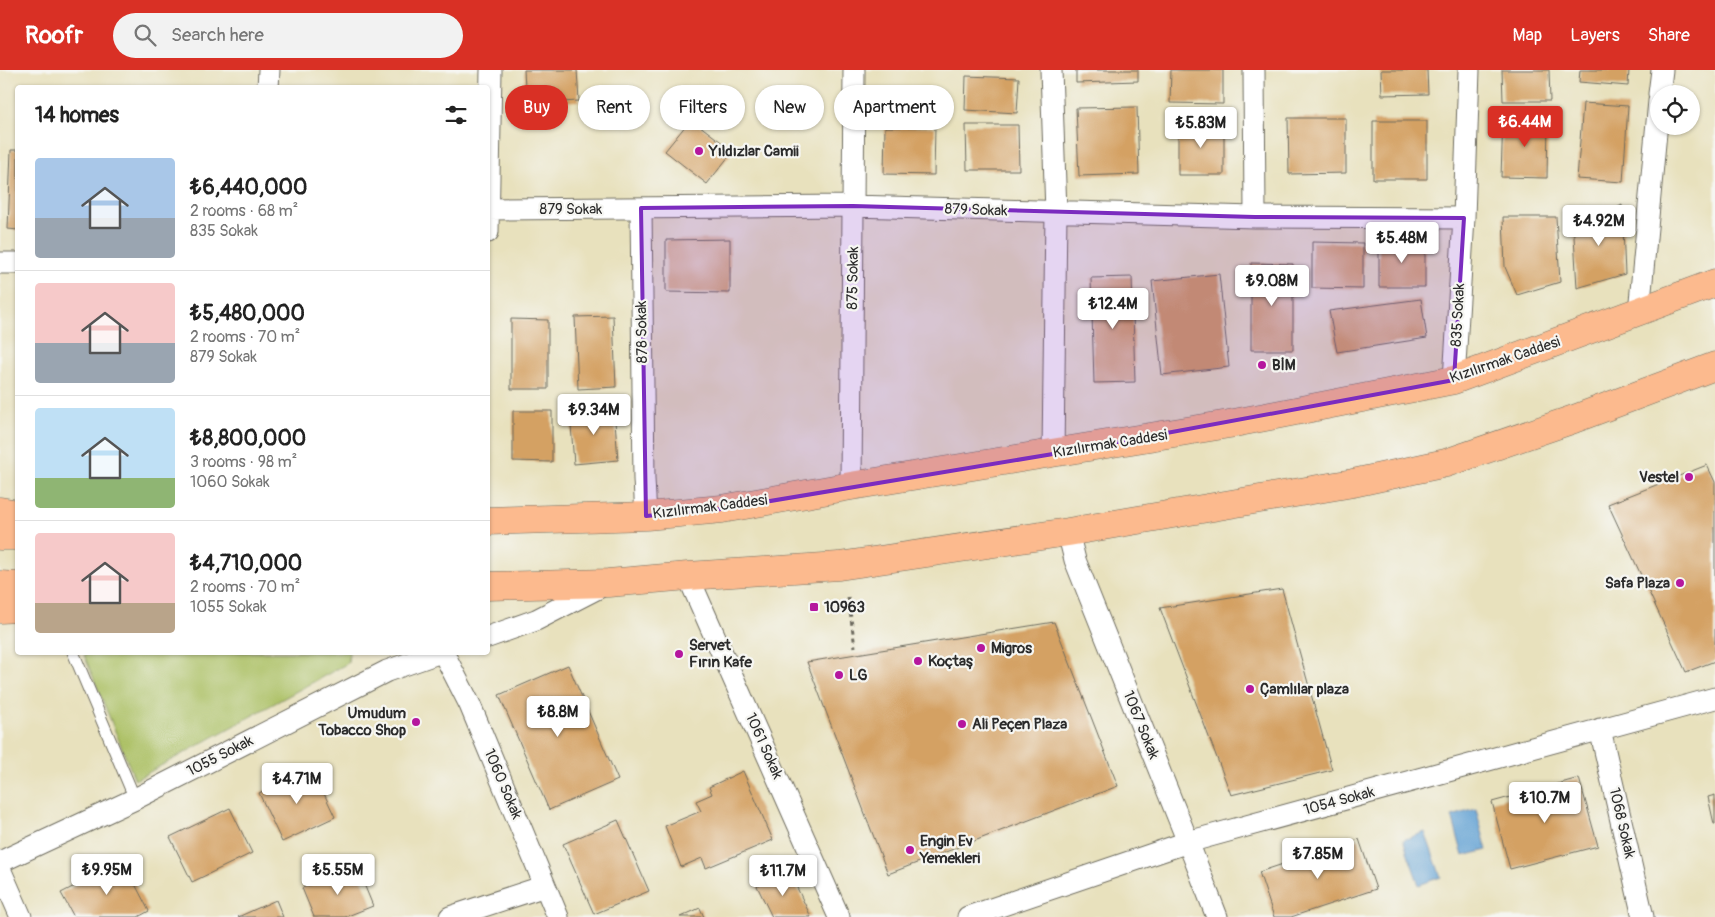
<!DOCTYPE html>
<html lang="en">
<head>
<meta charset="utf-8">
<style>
  :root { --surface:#fff; --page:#f2f2f2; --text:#222; --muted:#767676; --line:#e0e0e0; --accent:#d93025 }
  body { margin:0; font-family:Pangolin,sans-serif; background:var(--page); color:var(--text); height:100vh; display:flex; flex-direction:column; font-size:19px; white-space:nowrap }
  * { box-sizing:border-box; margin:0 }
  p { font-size:16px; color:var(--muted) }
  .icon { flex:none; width:28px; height:28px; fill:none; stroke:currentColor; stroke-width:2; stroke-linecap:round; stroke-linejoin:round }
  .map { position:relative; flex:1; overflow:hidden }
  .details { position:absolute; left:15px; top:15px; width:475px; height:570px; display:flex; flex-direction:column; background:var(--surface); border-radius:5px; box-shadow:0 1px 4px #0004 }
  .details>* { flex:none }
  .banner { position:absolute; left:505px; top:15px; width:475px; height:45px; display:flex; gap:10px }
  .fabs { position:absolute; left:1650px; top:15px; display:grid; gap:10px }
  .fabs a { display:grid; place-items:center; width:50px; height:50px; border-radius:50%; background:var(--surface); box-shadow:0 1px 4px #0004; font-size:25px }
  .price { position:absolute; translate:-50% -42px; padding:0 11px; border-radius:5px; background:#fff; color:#222; font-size:16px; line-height:32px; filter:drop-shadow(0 1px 2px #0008) }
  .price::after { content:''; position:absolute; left:50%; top:30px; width:15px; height:11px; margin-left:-8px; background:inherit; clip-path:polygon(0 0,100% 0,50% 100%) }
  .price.on { background:var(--accent); color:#fff }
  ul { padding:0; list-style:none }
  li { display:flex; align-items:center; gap:15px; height:125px; padding:0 20px }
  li+li { border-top:1px solid var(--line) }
  li span { display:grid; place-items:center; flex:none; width:140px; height:100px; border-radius:5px; color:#555 }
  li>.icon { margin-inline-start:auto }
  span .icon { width:60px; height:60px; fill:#fffc; stroke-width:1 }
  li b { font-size:21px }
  h2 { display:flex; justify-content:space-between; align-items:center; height:60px; padding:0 20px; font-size:21px }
  .pill { padding:0 18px; border-radius:22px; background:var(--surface); box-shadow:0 1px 4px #0004; font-size:18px; line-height:45px }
  .pill.on { background:var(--accent); color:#fff }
  header { display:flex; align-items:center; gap:30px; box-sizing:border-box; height:70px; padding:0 25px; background:var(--accent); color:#fff }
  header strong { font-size:24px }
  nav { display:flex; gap:28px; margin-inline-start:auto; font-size:18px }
  .search { width:350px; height:45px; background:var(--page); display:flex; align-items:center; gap:12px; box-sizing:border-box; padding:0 18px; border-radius:28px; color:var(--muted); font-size:19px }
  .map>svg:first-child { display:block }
</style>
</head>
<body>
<header>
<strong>Roofr</strong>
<div class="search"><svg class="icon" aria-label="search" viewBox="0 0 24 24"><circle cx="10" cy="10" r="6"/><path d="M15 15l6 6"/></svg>Search here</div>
<nav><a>Map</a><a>Layers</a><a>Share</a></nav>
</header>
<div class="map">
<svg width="1715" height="847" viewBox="0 0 1715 847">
  <rect width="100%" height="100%" fill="#f6f6f2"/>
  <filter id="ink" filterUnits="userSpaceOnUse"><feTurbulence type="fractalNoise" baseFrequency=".02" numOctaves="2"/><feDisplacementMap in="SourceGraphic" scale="10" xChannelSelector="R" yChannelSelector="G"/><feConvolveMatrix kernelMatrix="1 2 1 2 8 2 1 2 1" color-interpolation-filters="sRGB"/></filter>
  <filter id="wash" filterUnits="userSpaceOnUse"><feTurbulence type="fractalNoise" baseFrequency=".0096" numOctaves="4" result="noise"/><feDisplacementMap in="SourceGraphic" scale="20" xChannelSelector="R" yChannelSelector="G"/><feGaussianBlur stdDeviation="1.12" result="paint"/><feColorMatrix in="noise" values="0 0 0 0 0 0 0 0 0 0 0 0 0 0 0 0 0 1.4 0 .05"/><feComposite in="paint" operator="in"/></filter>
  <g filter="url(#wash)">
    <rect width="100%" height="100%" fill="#e8e1bd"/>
    <path fill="#abc064" stroke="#6b7648" d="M125,582H349V583L348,593L135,710L84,585Z"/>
    <path fill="#61a0d3" stroke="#46667f" d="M1476,739L1487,780L1463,786L1452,746Z
      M1425,762L1441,807L1419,815L1403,770Z"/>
    <g id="blocks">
      <path fill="#d4a163" d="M524,0H577L579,31L526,34Z
        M1076,0H1138V11L1076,13Z
        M1171,0H1223V34L1170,33Z
        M1381,0H1427L1428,24L1382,25Z
        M1502,0H1549L1550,31H1503Z
        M1580,0H1629L1628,16L1579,12Z
        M966,6L1019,8L1017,43L965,40Z
        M1583,33L1628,36L1623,112L1577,109Z
        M1137,37L1139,104L1079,106L1076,38Z
        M1503,47L1548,48L1547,108L1501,107Z
        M1288,48H1346V103L1289,104Z
        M691,49L733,81L707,114L665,81Z
        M1373,51H1427V109H1373Z
        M1178,54H1224V105H1178Z
        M966,55H1018L1019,100H967Z
        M885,57H935L934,105L884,104Z
        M11,80H18V160L8,159Z
        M1622,135L1625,204L1577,218L1573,149L1605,144Z
        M1503,147H1556L1560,212L1517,225L1505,197Z
        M730,169V223L666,222V170Z
        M1312,172L1363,173V219L1312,218Z
        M1379,172H1425V217H1379Z
        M1251,193L1293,194V280H1251Z
        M1219,204L1229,297L1162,305L1152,211Z
        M1132,207L1135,312L1094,313L1091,208Z
        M1421,229L1427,268L1337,282L1329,241Z
        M613,246L616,317L578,319L575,247Z
        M511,249L548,250V319H511Z
        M614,338L618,390L574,394L570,342Z
        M513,341H552V392L513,391Z
        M1707,395L1715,412V591L1686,602L1608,434Z
        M1282,519L1332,700L1231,725L1160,538Z
        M1054,552L1118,716L888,804L807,592Z
        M568,595L618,710L549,740L499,625Z
        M312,698L335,747L282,772L259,723Z
        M743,701L773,770L706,798L702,788L681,797L665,756L701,741L696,731L712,724L709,717Z
        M1579,708L1598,776L1510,799L1492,732Z
        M1715,725V754H1714L1708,727Z
        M230,738L252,783L192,812L170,767Z
        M618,750L649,821L594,844L563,774Z
        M1359,769L1376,819L1291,847H1274L1259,802Z
        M123,791L149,841L138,847H74L61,823Z
        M357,797L373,836L345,847H314L302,818Z
        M789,801L811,847H772L757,816Z
        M276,830L283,847H238Z
        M700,838L704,847H680Z"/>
    </g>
  </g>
  <g filter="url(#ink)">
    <use href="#blocks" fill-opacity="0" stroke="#6d6b5e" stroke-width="1"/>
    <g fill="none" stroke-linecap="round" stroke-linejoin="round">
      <g stroke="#6d6b5e" stroke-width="13">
        <path id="service" d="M73,582L135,729"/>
      </g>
      <g stroke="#6d6b5e" stroke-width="23">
        <path id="minor" d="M1051,0L1056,142L1053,384
          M1254,0L1255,147
          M268,18L269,0
          M1659,24L1662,0
          M641,138L644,409L646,446
          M488,139L853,136L1255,147L1464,148
          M488,162L491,0
          M0,193H18
          M1639,242L1659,31
          M1454,310L1464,148L1469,0
          M851,416L854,0
          M1068,462L1075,490L1188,772L1217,847
          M688,506L839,847
          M488,567L536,550L606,514
          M443,582L470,635L558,847
          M1600,659L1643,847
          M0,792L135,729L387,601L441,582
          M0,799L21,847
          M450,847L545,816
          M968,847L1188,772L1715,628"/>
      </g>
      <g stroke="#6d6b5e" stroke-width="29">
        <path id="primary" d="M0,441L18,444
          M488,451L646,446L722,439L851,416L1229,354L1454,310L1715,213
          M0,466H18
          M0,515L18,516
          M488,516L608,513L688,506L839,496L1068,462L1353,413L1446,393L1574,349L1715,296
          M0,539L18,538"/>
      </g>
      <path stroke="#6d6b5e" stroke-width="3" stroke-dasharray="4 4" stroke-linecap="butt" d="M848,527L855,577"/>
      <use href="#service" stroke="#fff" stroke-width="11"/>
      <use href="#minor" stroke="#fff" stroke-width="21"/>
      <use href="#primary" stroke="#fcba8e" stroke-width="28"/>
    </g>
  </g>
  <path fill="#7b2cbf" fill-opacity="0.2" stroke="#7b2cbf" stroke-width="4" stroke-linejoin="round" d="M853,136L1255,147L1464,148L1454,310L1053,384L722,439L646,446L641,138Z"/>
  <g fill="#b5179e" stroke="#f6f6f2" stroke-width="2">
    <circle cx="699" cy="81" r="5"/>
    <circle cx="1262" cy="295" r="5"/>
    <circle cx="1689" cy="407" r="5"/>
    <circle cx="1680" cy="513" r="5"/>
    <rect x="809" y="532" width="10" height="10" rx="2.5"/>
    <circle cx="981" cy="578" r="5"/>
    <circle cx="679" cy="584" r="5"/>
    <circle cx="918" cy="591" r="5"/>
    <circle cx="839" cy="605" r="5"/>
    <circle cx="1250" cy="619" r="5"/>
    <circle cx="416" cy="652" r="5"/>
    <circle cx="962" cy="654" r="5"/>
    <circle cx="910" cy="780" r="5"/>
  </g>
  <g text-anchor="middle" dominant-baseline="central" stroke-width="4.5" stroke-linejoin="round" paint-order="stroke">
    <g font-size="15" font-weight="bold" fill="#2b2b2b" stroke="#f6f6f2" text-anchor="start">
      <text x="709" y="81">Yıldızlar Camii</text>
      <text x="1272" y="295">BİM</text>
      <text x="1679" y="407" text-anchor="end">Vestel</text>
      <text x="1670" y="513" text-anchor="end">Safa Plaza</text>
      <text x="824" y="537">10963</text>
      <text x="689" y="575">Servet<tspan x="689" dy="17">Fırın Kafe</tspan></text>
      <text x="991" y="578">Migros</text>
      <text x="928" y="591">Koçtaş</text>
      <text x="849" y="605">LG</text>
      <text x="1260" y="619">Çamlılar plaza</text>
      <text x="406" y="643" text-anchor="end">Umudum<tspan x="406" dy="17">Tobacco Shop</tspan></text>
      <text x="972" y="654">Ali Peçen Plaza</text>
      <text x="920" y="771">Engin Ev<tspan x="920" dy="17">Yemekleri</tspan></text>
    </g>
    <g font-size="15" fill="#2b2b2b" stroke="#f6f6f2">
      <text x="571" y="139">879 Sokak</text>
      <text transform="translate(976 140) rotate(2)">879 Sokak</text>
      <text transform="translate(853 208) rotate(-89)">875 Sokak</text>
      <text transform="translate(1458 245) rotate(-87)">835 Sokak</text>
      <text transform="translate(642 262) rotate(-91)">878 Sokak</text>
      <text transform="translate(1505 290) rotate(-19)">Kızılırmak Caddesi</text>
      <text transform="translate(1110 374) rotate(-9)">Kızılırmak Caddesi</text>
      <text transform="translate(710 437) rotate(-7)">Kızılırmak Caddesi</text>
      <text transform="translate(1141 655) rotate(68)">1067 Sokak</text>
      <text transform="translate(764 676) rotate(66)">1061 Sokak</text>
      <text transform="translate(220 686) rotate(-27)">1055 Sokak</text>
      <text transform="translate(503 714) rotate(67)">1060 Sokak</text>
      <text transform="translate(1339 731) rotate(-15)">1054 Sokak</text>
      <text transform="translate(1622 753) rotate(77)">1068 Sokak</text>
    </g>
  </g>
</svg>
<div class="fabs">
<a><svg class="icon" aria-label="locate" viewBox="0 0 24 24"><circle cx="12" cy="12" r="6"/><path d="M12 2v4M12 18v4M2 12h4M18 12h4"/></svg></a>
</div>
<b class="price on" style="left:1525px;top:78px">₺6.44M</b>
<b class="price" style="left:1201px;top:79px">₺5.83M</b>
<b class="price" style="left:1599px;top:177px">₺4.92M</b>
<b class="price" style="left:1402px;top:194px">₺5.48M</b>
<b class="price" style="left:1272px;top:237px">₺9.08M</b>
<b class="price" style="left:1113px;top:260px">₺12.4M</b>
<b class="price" style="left:594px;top:366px">₺9.34M</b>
<b class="price" style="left:558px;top:668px">₺8.8M</b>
<b class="price" style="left:297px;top:735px">₺4.71M</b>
<b class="price" style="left:1545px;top:754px">₺10.7M</b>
<b class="price" style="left:1318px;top:810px">₺7.85M</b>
<b class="price" style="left:107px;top:826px">₺9.95M</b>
<b class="price" style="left:338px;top:826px">₺5.55M</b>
<b class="price" style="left:783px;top:827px">₺11.7M</b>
<div class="banner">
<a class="pill on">Buy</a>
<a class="pill">Rent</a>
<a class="pill">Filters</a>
<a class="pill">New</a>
<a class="pill">Apartment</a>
</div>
<section class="details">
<h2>14 homes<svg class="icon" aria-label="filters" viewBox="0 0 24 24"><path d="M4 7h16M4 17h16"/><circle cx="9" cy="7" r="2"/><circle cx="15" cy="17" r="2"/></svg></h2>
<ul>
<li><span style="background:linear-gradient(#a9c7e8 60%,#9aa5b1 0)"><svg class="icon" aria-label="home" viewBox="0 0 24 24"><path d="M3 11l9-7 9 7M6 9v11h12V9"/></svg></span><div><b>₺6,440,000</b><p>2 rooms · 68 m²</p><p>835 Sokak</p></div></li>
<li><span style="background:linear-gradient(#f6c9c9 60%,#9aa5b1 0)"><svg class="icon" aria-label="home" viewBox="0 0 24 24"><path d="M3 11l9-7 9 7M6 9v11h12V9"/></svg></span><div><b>₺5,480,000</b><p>2 rooms · 70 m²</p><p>879 Sokak</p></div></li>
<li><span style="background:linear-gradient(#bfe0f5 70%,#8fb573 0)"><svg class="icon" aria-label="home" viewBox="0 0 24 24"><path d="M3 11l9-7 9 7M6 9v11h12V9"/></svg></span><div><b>₺8,800,000</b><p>3 rooms · 98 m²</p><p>1060 Sokak</p></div></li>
<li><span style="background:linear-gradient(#f6c9c9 70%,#b9a48a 0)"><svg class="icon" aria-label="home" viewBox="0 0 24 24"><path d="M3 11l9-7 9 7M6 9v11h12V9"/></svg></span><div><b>₺4,710,000</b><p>2 rooms · 70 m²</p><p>1055 Sokak</p></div></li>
</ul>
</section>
</div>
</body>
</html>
